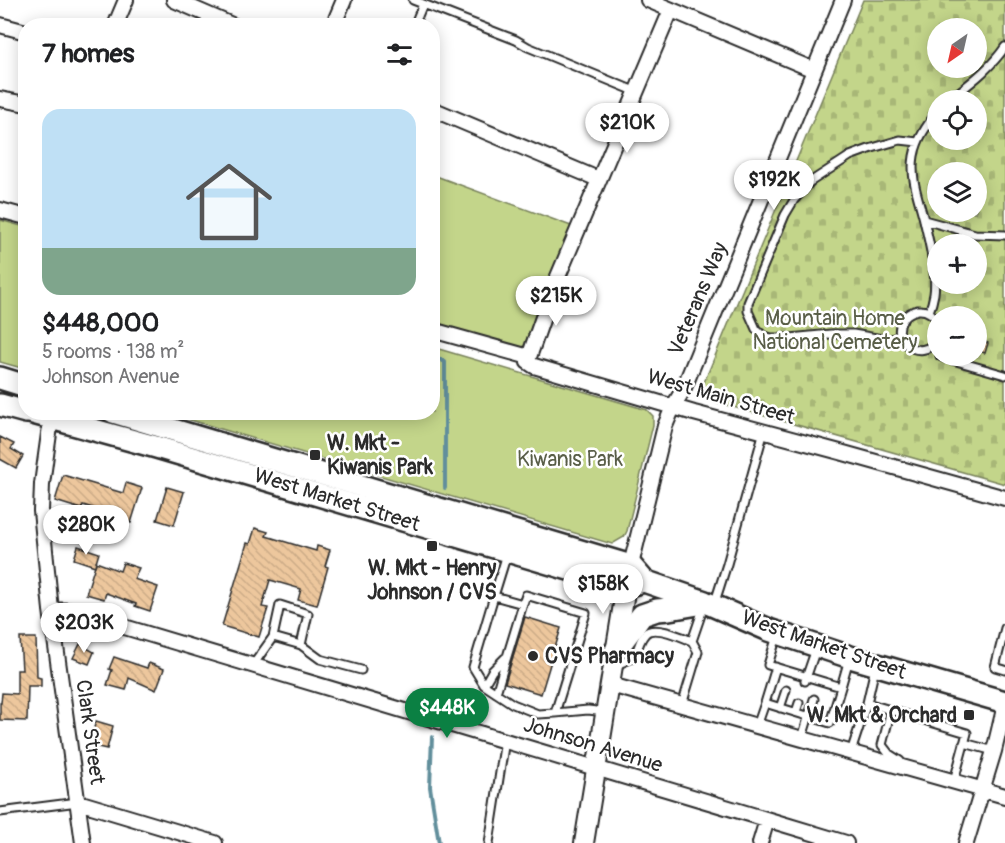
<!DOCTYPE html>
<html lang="en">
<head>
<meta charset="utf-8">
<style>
  :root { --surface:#fff; --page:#f6f6f6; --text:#202124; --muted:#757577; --accent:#0b8043 }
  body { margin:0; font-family:Pangolin,sans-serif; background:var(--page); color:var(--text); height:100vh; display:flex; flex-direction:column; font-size:22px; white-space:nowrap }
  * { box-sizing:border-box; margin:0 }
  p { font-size:20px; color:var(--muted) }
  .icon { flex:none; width:33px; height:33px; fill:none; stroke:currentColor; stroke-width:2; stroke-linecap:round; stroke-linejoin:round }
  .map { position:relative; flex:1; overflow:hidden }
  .sheet { position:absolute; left:18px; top:18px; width:422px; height:402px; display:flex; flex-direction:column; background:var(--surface); border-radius:24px; box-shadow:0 3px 15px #0003 }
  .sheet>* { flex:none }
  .needle { width:39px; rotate:214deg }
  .tools { position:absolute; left:927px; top:18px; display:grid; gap:12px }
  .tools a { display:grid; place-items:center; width:60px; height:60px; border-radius:50%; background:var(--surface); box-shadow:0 3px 15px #0003; font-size:30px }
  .price { position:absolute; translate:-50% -51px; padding:0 14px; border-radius:21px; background:#fff; color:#222; font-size:20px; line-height:39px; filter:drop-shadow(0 2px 3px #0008) }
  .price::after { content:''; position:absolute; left:50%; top:36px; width:18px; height:14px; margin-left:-9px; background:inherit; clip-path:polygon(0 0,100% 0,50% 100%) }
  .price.current { background:var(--accent); color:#fff }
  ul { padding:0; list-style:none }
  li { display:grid; align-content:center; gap:12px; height:318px; padding:0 24px }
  li span { display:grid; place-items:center; height:186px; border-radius:18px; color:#555 }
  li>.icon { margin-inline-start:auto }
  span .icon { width:108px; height:108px; fill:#fffc; stroke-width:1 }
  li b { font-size:26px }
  h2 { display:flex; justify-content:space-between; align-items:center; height:72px; padding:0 24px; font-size:26px }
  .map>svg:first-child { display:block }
</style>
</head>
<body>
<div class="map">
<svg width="1005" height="843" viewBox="0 0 1005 843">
  <defs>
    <pattern id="cemetery-stones" width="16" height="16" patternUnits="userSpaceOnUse" patternTransform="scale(1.5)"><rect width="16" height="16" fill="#c3d58a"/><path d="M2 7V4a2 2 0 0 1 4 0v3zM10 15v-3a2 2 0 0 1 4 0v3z" fill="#a8b777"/></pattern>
    <pattern id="building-back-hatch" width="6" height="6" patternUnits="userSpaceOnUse" patternTransform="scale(1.5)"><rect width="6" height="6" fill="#edc79d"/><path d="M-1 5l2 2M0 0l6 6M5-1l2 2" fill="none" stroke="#cbab87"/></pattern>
  </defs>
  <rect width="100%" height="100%" fill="#fff"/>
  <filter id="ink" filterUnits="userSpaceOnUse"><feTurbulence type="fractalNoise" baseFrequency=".0167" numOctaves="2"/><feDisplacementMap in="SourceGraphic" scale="12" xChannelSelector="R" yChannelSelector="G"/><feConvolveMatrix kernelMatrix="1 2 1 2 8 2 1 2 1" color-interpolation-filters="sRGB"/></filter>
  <g filter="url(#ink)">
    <path fill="#c3d58a" stroke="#77805a" stroke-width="1.5" d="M436,176L571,226L523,348L432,322V189Z
      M0,220L25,227V369L0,362Z
      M432,347L647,410L653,416V425L627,531L624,537L612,544L167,413L432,412Z"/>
    <path fill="url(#cemetery-stones)" stroke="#77805a" stroke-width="1.5" fill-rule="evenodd" d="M863,0H1005V484L698,397ZM938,28H976V68H938ZM938,100H976V140H938ZM938,172H976V212H938ZM938,244H976V284H938ZM938,316H976V356H938Z"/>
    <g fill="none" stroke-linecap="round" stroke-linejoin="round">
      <path stroke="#628f9c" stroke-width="4" d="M432,355L445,362V488
        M432,737L430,787L439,843"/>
    </g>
    <path fill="url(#building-back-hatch)" stroke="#2b2b2b" stroke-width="1.5" d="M976,339L988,343L985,353L976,350Z
      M0,437L14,444L11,449L23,456L16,468L0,459Z
      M63,475L123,493L126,483L142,488L131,523L115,517V515L83,505L81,509L55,501Z
      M167,487L184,492L174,525L157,520Z
      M255,528L268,532L266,536L316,551L317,546L330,550L325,566L328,567L317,605L298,600L301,589L270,580L262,607L268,608L259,637L222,626L247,543L250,544Z
      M78,546L99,553L95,566L74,559Z
      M96,562L120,571L123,563L139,568L134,579L158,587L150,611L135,606L136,604L106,593L104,599L86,594Z
      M525,617L561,628L541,694L505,683Z
      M20,638H36L37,677L41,678V686H28L27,721L0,720V703H1L2,693L17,694V670H22Z
      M80,644L94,652L89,664L73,658Z
      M114,657L147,668L149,663L164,669L156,690L129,678L126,690L107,685L112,670L109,669Z
      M96,721L113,726L107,749L89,745Z"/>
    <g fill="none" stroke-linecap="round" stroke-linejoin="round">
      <g stroke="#2b2b2b" stroke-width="11">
        <path id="service" d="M413,0L516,40L528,47L637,92
          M414,26L423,4
          M949,100C969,84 990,69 1005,47
          M924,220L975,234L1005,235
          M951,244L968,233
          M929,312C931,307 933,300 934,294C937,274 929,241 924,220C919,199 910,179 914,156C917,139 927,125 938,111
          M938,321C933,314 927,309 918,310C913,311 908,313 905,317C886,338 920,365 938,339
          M901,336L888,340L853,334H831L790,338H771L762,335L756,329L748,311V303L785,215L794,200L810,182L850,156L869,149L900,140L918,142
          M940,356L942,357L1005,375
          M507,554L494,596L523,604L526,595L586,613L555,713L588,710L605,712
          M494,596L473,667L484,685L513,704L538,714L555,713
          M714,605L727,564L764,431
          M1005,628L995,667L1005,670
          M777,636L768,665L841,687L849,659
          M273,637L280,605L308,614L301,645
          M692,641L704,606
          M253,665L273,637L301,645L320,659L361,670
          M614,666L635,657C637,650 640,639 645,634C653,624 682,637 692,641L698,652L682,705
          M776,667L765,703L830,723L841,687
          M805,681L816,649
          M484,685L492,671L505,658
          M496,693L523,604
          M867,703L967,733L954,781
          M780,708L786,690
          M891,710L882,745L889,754L900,761
          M796,712L799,703
          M757,726L765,703
          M802,738L814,699
          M964,743L994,751
          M851,752L867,703L875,668
          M0,812L78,802
          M489,843L505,740"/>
      </g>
      <g stroke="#2b2b2b" stroke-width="18">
        <path id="minor" d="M174,0L234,26
          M648,0L814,70
          M0,25L26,32
          M115,26L126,0
          M333,26L344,0
          M0,99L26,104
          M432,109L598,179
          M0,210L26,217
          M432,330L529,357
          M529,357L528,362L534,366L694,413L840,452L1005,498
          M529,357L554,286L671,10
          M52,412L42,484L41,511L51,610L83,843
          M629,573L665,426L673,407L683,390L843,0
          M51,610L71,611L846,843
          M611,685L1005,796
          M78,802L215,843
          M760,843L767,820
          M966,843L994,751L1005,705"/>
      </g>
      <g stroke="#2b2b2b" stroke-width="22">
        <path id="secondary" d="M584,843L626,586"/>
      </g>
      <g stroke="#2b2b2b" stroke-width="26">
        <path id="primary" d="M0,378L26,386
          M0,405L26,412
          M29,412L156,447L626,586L644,581
          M113,412L631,566L644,581L705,602L769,630L850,657L1005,702
          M616,650L642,615L657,610L669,609L704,603"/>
      </g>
      <use href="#service" stroke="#fff" stroke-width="7"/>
      <use href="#minor" stroke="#fff" stroke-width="14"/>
      <use href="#secondary" stroke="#fff" stroke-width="18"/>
      <use href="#primary" stroke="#fff" stroke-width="21"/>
    </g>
  </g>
  <g fill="#2b2b2b" stroke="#fff" stroke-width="2">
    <rect x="309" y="449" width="12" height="12" rx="3"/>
    <rect x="426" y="540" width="12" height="12" rx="3"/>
    <circle cx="533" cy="656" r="6"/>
    <rect x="963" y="709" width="12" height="12" rx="3"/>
  </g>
  <g text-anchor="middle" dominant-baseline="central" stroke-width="5" stroke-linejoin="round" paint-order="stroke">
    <g font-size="21" fill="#2b2b2b" stroke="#fff">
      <text transform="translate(698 299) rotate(-67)">Veterans Way</text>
      <text transform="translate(721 397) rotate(16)">West Main Street</text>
      <text transform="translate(337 500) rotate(17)">West Market Street</text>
      <text transform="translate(824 645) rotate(19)">West Market Street</text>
      <text transform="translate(90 732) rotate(82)">Clark Street</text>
      <text transform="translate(593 745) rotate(17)">Johnson Avenue</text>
    </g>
    <g font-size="21" fill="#595e48" stroke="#fff">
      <text x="835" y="318">Mountain Home<tspan x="835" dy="24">National Cemetery</tspan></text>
      <text x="570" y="459">Kiwanis Park</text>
    </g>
    <g font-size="21" font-weight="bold" fill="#2b2b2b" stroke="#fff" text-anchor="start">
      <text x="327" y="443">W. Mkt -<tspan x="327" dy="24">Kiwanis Park</tspan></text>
      <text x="432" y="568" text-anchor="middle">W. Mkt - Henry<tspan x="432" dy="24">Johnson / CVS</tspan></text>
      <text x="545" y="656">CVS Pharmacy</text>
      <text x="957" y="715" text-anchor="end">W. Mkt &amp; Orchard</text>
    </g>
  </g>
</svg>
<div class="tools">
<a><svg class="needle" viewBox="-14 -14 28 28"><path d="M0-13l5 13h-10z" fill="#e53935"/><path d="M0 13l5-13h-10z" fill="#757577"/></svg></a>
<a><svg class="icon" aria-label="locate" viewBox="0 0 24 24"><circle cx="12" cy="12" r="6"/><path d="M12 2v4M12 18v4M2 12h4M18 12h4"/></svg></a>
<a><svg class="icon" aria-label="layers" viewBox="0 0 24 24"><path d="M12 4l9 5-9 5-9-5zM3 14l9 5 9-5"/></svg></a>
<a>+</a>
<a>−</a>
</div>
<b class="price" style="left:627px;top:154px">$210K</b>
<b class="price" style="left:774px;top:211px">$192K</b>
<b class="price" style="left:556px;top:327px">$215K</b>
<b class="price" style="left:86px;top:556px">$280K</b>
<b class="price" style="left:603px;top:615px">$158K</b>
<b class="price" style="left:84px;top:654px">$203K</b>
<b class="price current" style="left:447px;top:739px">$448K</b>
<section class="sheet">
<h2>7 homes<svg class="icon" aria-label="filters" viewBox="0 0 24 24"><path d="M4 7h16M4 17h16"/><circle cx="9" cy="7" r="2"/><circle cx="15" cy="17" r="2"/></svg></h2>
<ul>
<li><span style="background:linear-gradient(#bfe0f5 75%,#7fa58c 0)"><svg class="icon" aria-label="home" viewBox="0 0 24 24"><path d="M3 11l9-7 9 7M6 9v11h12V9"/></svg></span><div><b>$448,000</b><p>5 rooms · 138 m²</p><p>Johnson Avenue</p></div></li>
</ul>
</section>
</div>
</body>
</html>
